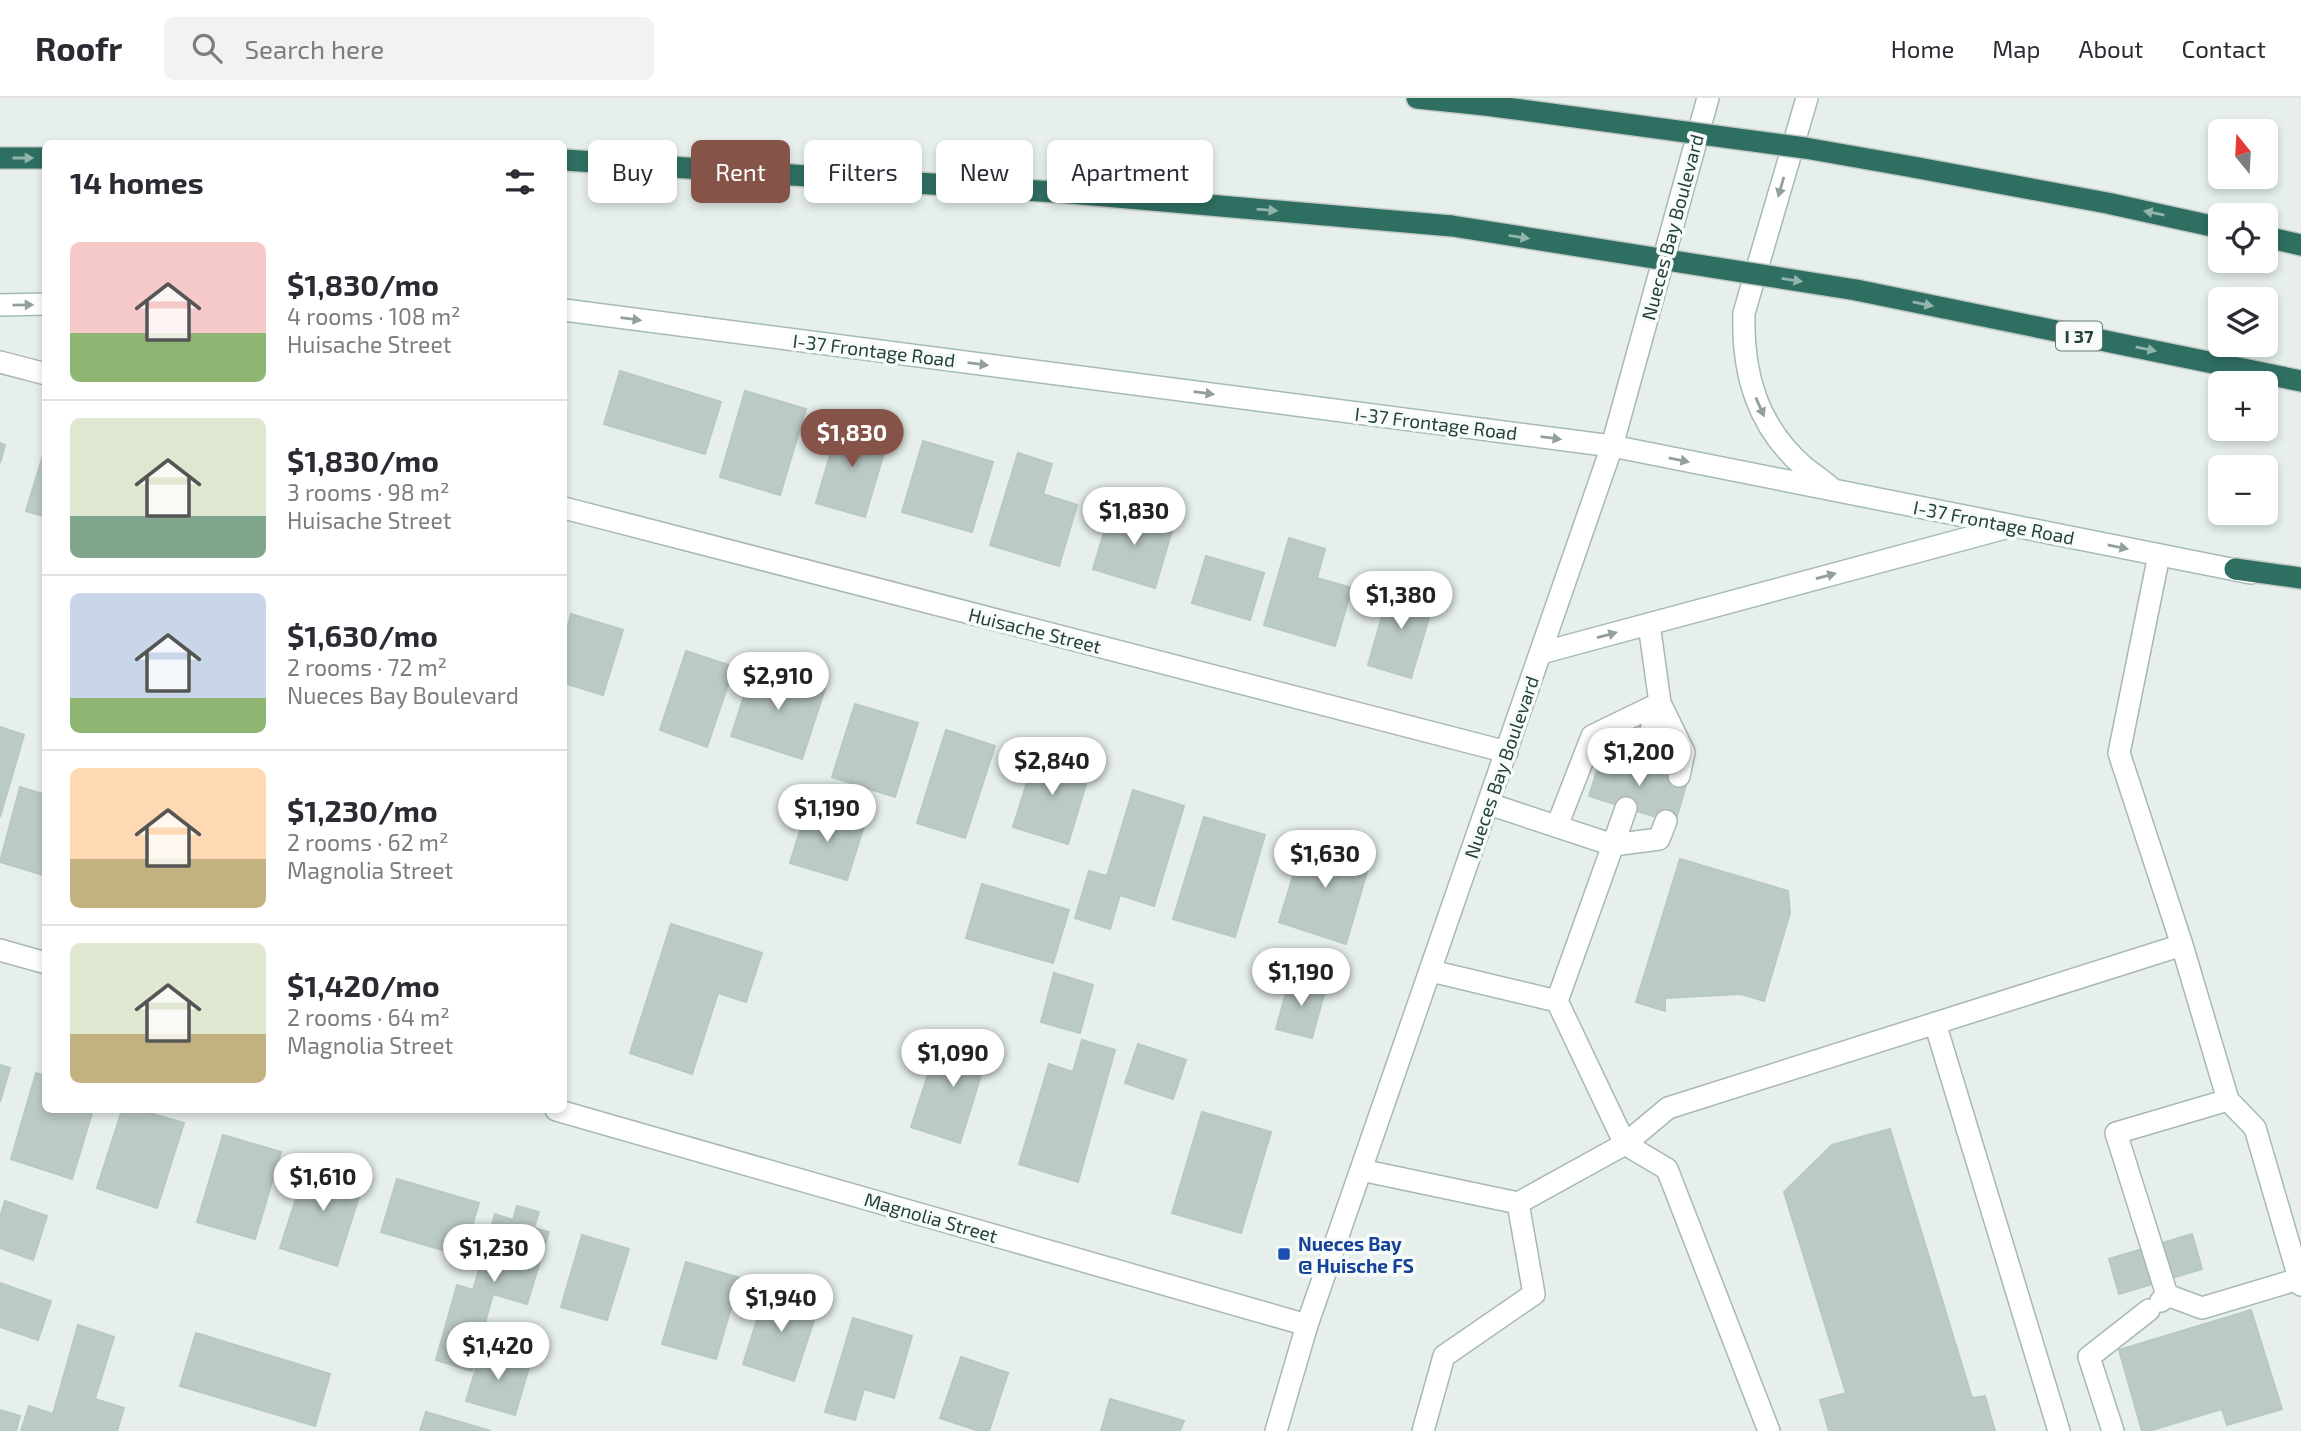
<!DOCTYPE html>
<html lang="en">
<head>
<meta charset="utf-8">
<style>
  :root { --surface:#fff; --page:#f2f2f3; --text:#2b2b33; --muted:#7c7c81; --line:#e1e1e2; --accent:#855347 }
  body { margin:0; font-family:"Exo 2",sans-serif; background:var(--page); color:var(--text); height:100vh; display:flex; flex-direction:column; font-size:26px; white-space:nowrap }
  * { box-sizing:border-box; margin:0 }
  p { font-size:23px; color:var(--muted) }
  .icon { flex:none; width:38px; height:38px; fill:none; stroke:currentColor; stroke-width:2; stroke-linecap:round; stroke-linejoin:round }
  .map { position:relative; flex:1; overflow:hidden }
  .side { position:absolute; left:42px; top:42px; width:525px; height:973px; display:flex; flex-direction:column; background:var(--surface); border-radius:10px; box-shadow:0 4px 10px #0003 }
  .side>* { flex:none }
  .guide { position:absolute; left:588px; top:42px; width:665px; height:63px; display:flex; gap:14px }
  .needle { width:46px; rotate:342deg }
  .tools { position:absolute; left:2208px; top:21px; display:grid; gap:14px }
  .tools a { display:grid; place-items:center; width:70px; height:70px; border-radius:10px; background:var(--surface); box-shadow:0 4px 10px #0003; font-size:35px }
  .price { position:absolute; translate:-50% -60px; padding:0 16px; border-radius:24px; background:#fff; color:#222; font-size:23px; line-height:46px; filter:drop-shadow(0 2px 4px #0008) }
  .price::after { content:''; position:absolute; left:50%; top:42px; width:21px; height:16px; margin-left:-10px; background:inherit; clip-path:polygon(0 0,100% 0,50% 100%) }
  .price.selected { background:var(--accent); color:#fff }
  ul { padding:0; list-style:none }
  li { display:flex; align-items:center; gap:21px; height:175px; padding:0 28px }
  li+li { border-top:2px solid var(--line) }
  li span { display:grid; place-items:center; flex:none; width:196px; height:140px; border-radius:10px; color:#555 }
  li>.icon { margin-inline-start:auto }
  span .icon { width:84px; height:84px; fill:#fffc; stroke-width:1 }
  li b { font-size:30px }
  h2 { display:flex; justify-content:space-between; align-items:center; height:84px; padding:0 28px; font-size:30px }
  .chip { padding:0 24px; border-radius:10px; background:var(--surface); box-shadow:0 4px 10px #0003; font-size:24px; line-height:63px }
  .chip.selected { background:var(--accent); color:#fff }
  header { display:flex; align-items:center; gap:42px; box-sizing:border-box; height:98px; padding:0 35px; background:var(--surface); border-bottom:2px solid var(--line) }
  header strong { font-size:33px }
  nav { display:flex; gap:38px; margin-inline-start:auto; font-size:24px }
  .search { width:490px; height:63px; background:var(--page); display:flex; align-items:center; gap:18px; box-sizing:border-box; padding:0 24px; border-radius:10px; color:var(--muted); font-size:26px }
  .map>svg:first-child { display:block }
</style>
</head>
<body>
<header>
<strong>Roofr</strong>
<div class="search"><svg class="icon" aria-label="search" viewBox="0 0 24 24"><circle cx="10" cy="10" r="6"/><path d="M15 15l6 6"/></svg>Search here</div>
<nav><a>Home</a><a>Map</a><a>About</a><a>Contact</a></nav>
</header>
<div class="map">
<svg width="2301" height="1333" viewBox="0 0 2301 1333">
  <rect width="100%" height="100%" fill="#e6efeb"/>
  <path fill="#bbcac4" stroke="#b8c9c2" stroke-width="2" d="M620,273L721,304L705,356L604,326Z
    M745,293L806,311L780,397L720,379Z
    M840,323L889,338L865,419L816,405Z
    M923,343L993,364L972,434L902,414Z
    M0,345L5,347L0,365Z
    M44,354H46V419L26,413Z
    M1018,355L1052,366L1043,396L1077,407L1059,468L990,447Z
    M1112,408L1174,426L1155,490L1093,471Z
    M1289,440L1325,451L1317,480L1352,490L1335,548L1264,527Z
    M1206,458L1264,475L1250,522L1192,505Z
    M1391,487L1435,500L1411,580L1368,567Z
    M571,516L623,532L603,597L564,585V542Z
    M686,553L734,569L707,649L660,632Z
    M754,568L825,591L802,661L731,638Z
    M855,606L918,625L895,699L832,679Z
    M0,629L24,637L0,719Z
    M946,632L995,648L965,740L917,725Z
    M1037,652L1091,670L1068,746L1013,729Z
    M1603,654L1688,681L1675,725L1589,698Z
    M20,689L46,697V778L0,764Z
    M1133,692L1184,708L1154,808L1120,797L1110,831L1075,820L1089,773L1107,778Z
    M807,710L864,728L847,782L790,765Z
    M1204,719L1265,737L1235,839L1173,821Z
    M1305,738L1371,760L1346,846L1279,824Z
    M1680,761L1788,793L1790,815L1764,903L1741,896L1665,900V913L1636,904Z
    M982,786L1069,812L1053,865L966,840Z
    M671,826L762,855L746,904L718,895L692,976L630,955Z
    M1054,875L1093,887L1080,935L1041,924Z
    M1290,880L1326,889L1312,940L1276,931Z
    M966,937L999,948L991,974L983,971L960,1045L911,1029L935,955L959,959Z
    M1082,942L1115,952L1078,1084L1019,1066L1049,966L1073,974Z
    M1138,946L1186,962L1173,1001L1125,985Z
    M0,967L10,970L0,1004Z
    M36,975L46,978V1012H93L72,1081L11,1061Z
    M122,1012H139L184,1025L157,1110L97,1090Z
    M1202,1014L1271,1034L1241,1135L1172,1115Z
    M1890,1031L1972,1300L1985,1298L1995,1333H1829L1820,1302L1846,1295L1784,1094L1832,1047Z
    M223,1037L281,1054L255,1141L197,1124Z
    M309,1061L365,1080L337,1168L280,1150Z
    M397,1081L479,1105L463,1158L381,1134Z
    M5,1103L47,1118L33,1162L0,1150V1119Z
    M517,1108L539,1114L534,1130L549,1134L527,1206L493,1196L472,1273L436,1262L457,1187L473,1192L495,1116L513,1122Z
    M2192,1136L2202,1171L2119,1196L2109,1161Z
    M582,1137L629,1151L607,1222L561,1209Z
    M686,1164L740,1180L716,1261L662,1246Z
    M0,1185L51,1203L38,1242L0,1229Z
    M767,1190L819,1207L794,1283L743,1266Z
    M2251,1212L2282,1311L2227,1327L2222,1311L2149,1333H2142L2119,1252Z
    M853,1220L912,1238L894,1300L864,1291L855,1322L825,1314Z
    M78,1227L114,1239L95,1301L124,1310L117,1333H21L29,1308L53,1316Z
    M196,1235L330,1276L315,1328L180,1288Z
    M482,1251L530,1266L515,1317L466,1303Z
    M961,1259L1008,1275L989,1333H979L940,1320Z
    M1110,1301L1184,1323L1180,1333H1101Z
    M0,1312L20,1318L16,1333H0Z
    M426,1314L491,1333H420Z"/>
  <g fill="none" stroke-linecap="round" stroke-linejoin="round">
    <g stroke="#a8b8b2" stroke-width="24">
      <path id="service" d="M2159,457L2119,655L2182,847
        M1660,605L1684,654L1679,678
        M1640,665L1660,605
        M1489,706L1613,747L1557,903
        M1626,710L1613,747L1659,741L1666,723
        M1557,728L1592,638L1660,605L1649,526
        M1935,925L2059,1333
        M1361,1072L1518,1105L1625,1046L1557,903L1431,873
        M2167,1197L2202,1210L2299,1181
        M2161,1203L2167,1197L2116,1035L2228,1002
        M1423,1333L1444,1258L1534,1196L1518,1105
        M1769,1333L1667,1071L1625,1046L1668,1010L2182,847L2228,1002L2255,1030L2301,1187
        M2113,1333L2089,1259L2149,1212"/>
    </g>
    <g stroke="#a8b8b2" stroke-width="24">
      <path id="minor" d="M0,264L46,276
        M564,410L1507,654
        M0,852L46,865
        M556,1012L1307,1227"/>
    </g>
    <g stroke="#a8b8b2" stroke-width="24">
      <path id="tertiary" d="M1276,1333L1307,1227L1612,348L1708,0"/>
    </g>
    <g stroke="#a4bbb3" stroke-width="24">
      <path id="secondary" d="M1807,0L1744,215C1742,275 1757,328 1804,369C1813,376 1822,382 1830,389
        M0,207L46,206
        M564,212L1612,348L2251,475
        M1541,555L2009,429"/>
    </g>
    <g stroke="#c2cac8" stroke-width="24">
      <path id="motorway" d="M1417,0L1485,7
        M0,60H46
        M564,62L1070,95L1452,128
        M1913,69L2107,105L2221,130
        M2266,139L2301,147
        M1856,192L2301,283
        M2235,471L2301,480"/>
    </g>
    <use href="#service" stroke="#fff" stroke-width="21"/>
    <use href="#minor" stroke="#fff" stroke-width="21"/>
    <use href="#tertiary" stroke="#fff" stroke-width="21"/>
    <use href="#secondary" stroke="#fff" stroke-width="21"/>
    <use href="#motorway" stroke="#2f6f62" stroke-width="21"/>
    <g stroke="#c2cac8" stroke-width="24" stroke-linecap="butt">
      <path id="motorway-bridge" d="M1485,7L1805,50L1913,69
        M1452,128L1856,192"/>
    </g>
    <use href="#motorway-bridge" stroke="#2f6f62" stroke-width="21"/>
  </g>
  <defs><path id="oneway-solid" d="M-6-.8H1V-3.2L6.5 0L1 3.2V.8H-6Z" transform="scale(1.75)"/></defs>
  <g fill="#93b5ae">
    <use href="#oneway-solid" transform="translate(23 60)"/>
    <use href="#oneway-solid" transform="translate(1267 112) rotate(5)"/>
    <use href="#oneway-solid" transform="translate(2154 115) rotate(-168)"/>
    <use href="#oneway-solid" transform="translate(1519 139) rotate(9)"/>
    <use href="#oneway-solid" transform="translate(1792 182) rotate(9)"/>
    <use href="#oneway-solid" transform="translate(1923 206) rotate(12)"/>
    <use href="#oneway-solid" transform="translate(2146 251) rotate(12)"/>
  </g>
  <g fill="#92a09c">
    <use href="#oneway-solid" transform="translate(1781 89) rotate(106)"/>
    <use href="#oneway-solid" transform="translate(23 207) rotate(-1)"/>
    <use href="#oneway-solid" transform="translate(631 221) rotate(7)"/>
    <use href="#oneway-solid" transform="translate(978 266) rotate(7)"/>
    <use href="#oneway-solid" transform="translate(1204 295) rotate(7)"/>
    <use href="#oneway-solid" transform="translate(1760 309) rotate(66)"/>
    <use href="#oneway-solid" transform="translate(1551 340) rotate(7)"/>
    <use href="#oneway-solid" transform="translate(1679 362) rotate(11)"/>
    <use href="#oneway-solid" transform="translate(2118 449) rotate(11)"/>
    <use href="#oneway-solid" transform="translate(1826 478) rotate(-15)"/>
    <use href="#oneway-solid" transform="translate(1607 537) rotate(-15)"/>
  </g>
  <rect fill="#1a4fb4" stroke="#f7fbf9" stroke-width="2.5" x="1277" y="1149" width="14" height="14" rx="3.5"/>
  <g text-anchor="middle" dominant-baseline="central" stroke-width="7" stroke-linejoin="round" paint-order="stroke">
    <rect fill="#f7fbf9" stroke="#637a73" stroke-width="2" x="2056" y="223.5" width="46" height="29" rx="5"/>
    <g font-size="18" font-weight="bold" fill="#24423a">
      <text x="2079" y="238">I 37</text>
    </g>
    <g font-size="19" fill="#24423a" stroke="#f7fbf9">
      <text transform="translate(1672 129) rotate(-75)">Nueces Bay Boulevard</text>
      <text transform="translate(874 252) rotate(7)">I-37 Frontage Road</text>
      <text transform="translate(1436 325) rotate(7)">I-37 Frontage Road</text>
      <text transform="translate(1994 424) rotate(11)">I-37 Frontage Road</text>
      <text transform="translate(1035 532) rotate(14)">Huisache Street</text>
      <text transform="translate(1501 669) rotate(-71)">Nueces Bay Boulevard</text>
      <text transform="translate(931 1119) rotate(16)">Magnolia Street</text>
    </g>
    <g font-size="19" font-weight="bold" fill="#164399" stroke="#f7fbf9" text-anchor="start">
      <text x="1298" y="1145">Nueces Bay<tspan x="1298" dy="22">@ Huische FS</tspan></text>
    </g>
  </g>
</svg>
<div class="tools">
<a><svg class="needle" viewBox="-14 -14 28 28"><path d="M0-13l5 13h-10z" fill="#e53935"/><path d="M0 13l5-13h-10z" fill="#7c7c81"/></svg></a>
<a><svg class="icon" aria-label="locate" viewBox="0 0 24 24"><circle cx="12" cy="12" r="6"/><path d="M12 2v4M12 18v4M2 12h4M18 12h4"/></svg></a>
<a><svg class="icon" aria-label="layers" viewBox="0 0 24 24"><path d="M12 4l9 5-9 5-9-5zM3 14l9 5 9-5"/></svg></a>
<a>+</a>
<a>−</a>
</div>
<b class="price selected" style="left:852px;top:371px">$1,830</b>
<b class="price" style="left:1134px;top:449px">$1,830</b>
<b class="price" style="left:1401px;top:533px">$1,380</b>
<b class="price" style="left:778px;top:614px">$2,910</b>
<b class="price" style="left:1639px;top:690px">$1,200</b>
<b class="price" style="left:1052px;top:699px">$2,840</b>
<b class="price" style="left:827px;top:746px">$1,190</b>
<b class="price" style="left:1325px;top:792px">$1,630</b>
<b class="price" style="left:1301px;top:910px">$1,190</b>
<b class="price" style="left:953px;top:991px">$1,090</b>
<b class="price" style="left:323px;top:1115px">$1,610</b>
<b class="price" style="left:494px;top:1186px">$1,230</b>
<b class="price" style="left:781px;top:1236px">$1,940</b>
<b class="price" style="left:498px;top:1284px">$1,420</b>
<div class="guide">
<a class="chip">Buy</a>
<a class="chip selected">Rent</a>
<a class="chip">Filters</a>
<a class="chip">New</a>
<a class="chip">Apartment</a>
</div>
<section class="side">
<h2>14 homes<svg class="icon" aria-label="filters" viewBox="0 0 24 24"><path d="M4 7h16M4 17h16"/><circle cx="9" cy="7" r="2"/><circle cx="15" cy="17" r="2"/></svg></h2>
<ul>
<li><span style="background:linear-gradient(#f6c9c9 65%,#8fb573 0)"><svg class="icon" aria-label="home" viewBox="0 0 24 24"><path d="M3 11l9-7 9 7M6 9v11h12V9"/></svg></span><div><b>$1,830/mo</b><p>4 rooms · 108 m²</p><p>Huisache Street</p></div></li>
<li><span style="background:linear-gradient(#dfe7d0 70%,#7fa58c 0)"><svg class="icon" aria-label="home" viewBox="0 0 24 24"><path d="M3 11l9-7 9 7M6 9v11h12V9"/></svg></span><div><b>$1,830/mo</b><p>3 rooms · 98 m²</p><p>Huisache Street</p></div></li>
<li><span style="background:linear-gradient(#c9d6e8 75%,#8fb573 0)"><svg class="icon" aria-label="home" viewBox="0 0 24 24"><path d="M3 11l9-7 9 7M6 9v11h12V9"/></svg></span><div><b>$1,630/mo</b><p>2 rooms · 72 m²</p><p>Nueces Bay Boulevard</p></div></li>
<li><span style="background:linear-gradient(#ffd9b3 65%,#c2b280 0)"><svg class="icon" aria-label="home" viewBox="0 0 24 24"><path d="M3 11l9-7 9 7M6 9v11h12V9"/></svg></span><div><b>$1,230/mo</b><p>2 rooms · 62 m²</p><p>Magnolia Street</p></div></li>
<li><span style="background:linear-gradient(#dfe7d0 65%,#c2b280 0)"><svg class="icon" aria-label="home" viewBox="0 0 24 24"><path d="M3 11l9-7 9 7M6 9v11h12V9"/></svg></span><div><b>$1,420/mo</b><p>2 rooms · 64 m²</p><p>Magnolia Street</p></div></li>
</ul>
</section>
</div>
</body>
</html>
